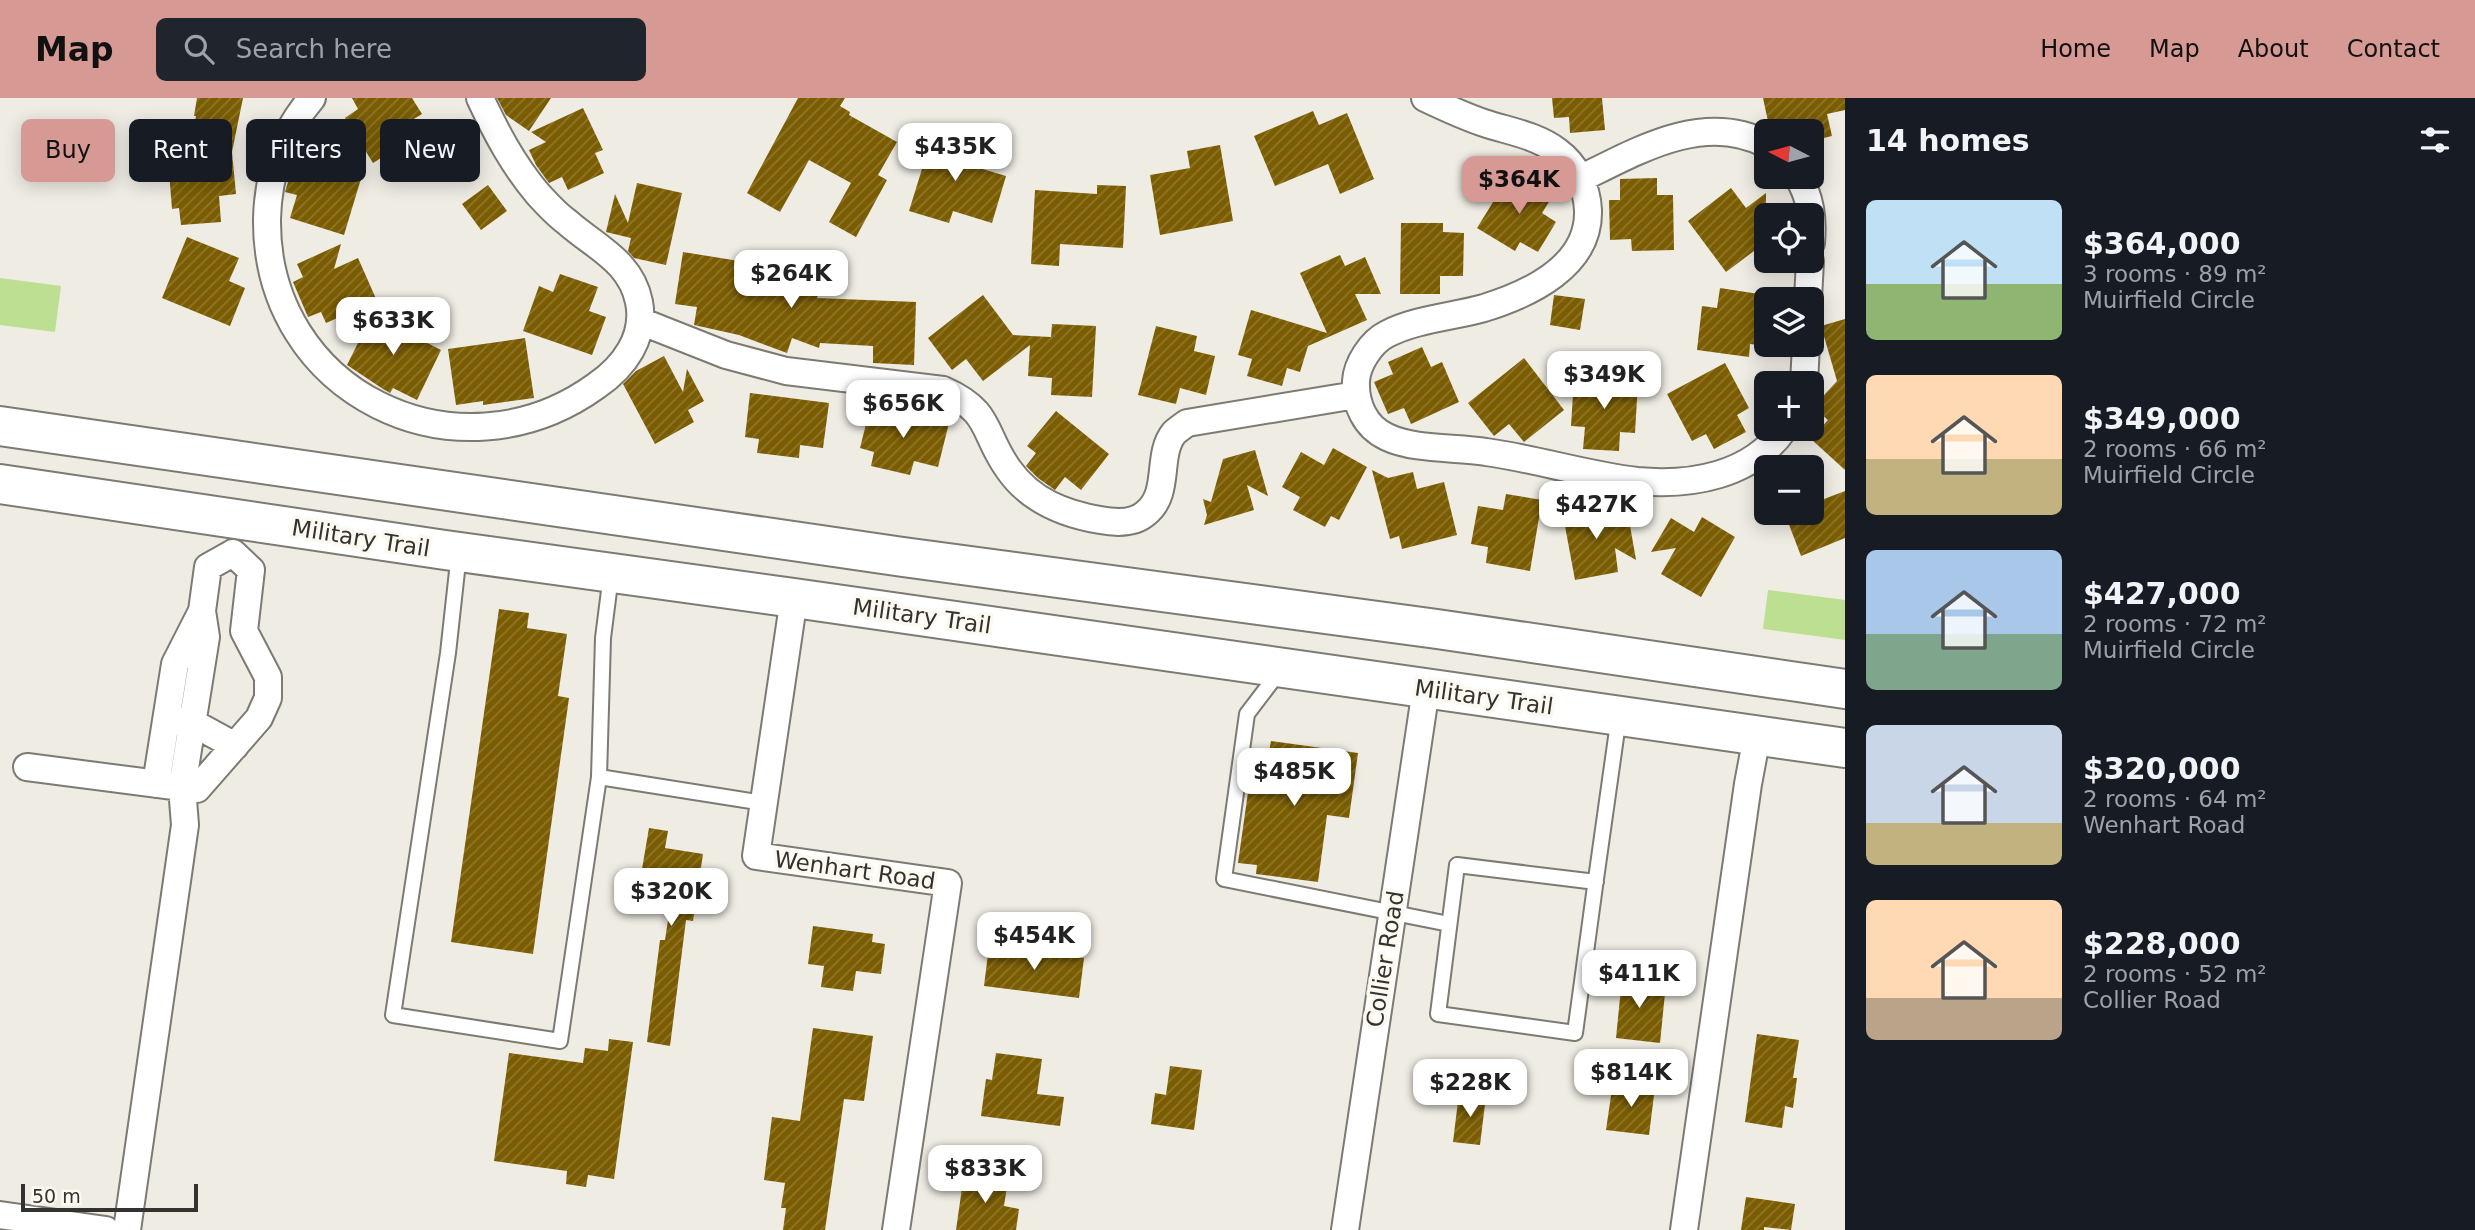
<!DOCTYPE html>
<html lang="en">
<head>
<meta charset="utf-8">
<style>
  :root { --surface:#171b24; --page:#20242c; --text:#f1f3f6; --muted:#9ea1a6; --accent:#d79994 }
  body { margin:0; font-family:"DejaVu Sans",sans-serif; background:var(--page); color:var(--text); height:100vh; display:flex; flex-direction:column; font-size:26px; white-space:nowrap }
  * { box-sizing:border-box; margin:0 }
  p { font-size:23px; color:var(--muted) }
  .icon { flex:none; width:38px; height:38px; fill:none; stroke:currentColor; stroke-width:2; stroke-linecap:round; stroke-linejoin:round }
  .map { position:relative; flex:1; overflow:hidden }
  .panel { display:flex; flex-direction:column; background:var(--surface); width:630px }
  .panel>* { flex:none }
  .top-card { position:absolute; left:21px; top:21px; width:665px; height:63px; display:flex; gap:14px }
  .needle { width:46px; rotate:276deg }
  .fabs { position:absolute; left:1754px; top:21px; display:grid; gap:14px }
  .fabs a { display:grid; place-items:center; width:70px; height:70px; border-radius:10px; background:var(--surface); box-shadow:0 4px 18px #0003; font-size:35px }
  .scale { position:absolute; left:21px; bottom:18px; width:177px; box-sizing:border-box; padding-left:7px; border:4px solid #343230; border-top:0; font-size:19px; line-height:24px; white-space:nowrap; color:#343230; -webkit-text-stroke:5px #fcf9f1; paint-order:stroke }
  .price { position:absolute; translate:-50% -60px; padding:0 16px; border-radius:14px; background:#fff; color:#222; font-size:23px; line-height:46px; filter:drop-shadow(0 2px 4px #0008) }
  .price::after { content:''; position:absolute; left:50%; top:42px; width:21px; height:16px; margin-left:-10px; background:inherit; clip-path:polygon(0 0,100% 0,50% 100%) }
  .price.on { background:var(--accent); color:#111 }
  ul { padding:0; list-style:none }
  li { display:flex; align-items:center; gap:21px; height:175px; padding:0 21px }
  li span { display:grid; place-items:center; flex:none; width:196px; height:140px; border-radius:10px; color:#555 }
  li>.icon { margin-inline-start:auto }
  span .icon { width:84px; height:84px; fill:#fffc; stroke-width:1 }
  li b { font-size:30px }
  h2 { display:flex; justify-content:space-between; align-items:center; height:84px; padding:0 21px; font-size:30px }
  .chip { padding:0 24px; border-radius:10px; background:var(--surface); box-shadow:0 4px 18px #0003; font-size:24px; line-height:63px }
  .chip.on { background:var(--accent); color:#111 }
  header { display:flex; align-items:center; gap:42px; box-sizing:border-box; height:98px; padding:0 35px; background:var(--accent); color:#111 }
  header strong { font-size:33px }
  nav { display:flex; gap:38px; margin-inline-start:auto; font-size:24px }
  .search { width:490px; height:63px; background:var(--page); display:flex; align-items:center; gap:18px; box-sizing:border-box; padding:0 24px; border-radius:10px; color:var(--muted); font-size:26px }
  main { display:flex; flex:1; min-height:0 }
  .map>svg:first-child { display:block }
</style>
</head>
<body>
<header>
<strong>Map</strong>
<div class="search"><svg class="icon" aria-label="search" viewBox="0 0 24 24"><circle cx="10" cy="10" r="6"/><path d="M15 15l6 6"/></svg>Search here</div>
<nav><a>Home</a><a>Map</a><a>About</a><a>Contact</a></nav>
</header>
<main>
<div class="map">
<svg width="1845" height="1132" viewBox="0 0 1845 1132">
  <defs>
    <pattern id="building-hatch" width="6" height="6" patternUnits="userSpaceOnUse" patternTransform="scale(1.75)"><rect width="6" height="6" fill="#7b5d00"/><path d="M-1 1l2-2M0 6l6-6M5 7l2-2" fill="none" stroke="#8d7630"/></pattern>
  </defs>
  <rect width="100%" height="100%" fill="#efece4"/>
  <path fill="#bddf91" d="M0,180L61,188L55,234L0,227Z
    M1768,492L1845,502V542L1763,531Z"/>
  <path fill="url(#building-hatch)" d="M197,0H243L232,54L236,96L219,98L221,124L181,127L179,110L172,111L168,61L188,59L196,18H194Z
    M352,0H412L422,16L407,25L415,39L373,65L345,20L358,11Z
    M497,0H551L529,33L506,17Z
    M798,0H845L840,8L850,14L849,17L897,44L878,77L887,82L856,139L829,124L851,85L809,62L780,114L747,95Z
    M1552,0H1602L1605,32L1570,35L1569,19L1554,20Z
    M1763,0H1845V12L1827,16L1832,38L1811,43V33H1791L1788,24L1769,28Z
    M583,10L603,52L595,55L604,75L568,92L562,79L549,85L536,67L529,52L546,44L531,34Z
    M1313,13L1319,27L1347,15L1374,81L1340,96L1328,66L1275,88L1254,38Z
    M935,29L967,39L959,64L1006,78L992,125L953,113L949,125L909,113Z
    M1220,47L1233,123L1160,137L1150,77L1190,70L1187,53Z
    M297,54L363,74L344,137L290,120L297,97L285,94Z
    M1511,75L1552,99L1542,115L1556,124L1538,154L1520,144L1515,153L1477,130Z
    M1657,80V97H1673L1674,152L1632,153L1631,141L1610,142L1609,102H1620V81Z
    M637,85L682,95L666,167L634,160L628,153L631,140L606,134L615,96L628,125Z
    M488,87L507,113L481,132L462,106Z
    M1097,87L1126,88L1123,150L1060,146L1059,168L1031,166L1035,92L1097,96Z
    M1731,90L1746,110L1766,95V144L1726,174L1688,123Z
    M1401,125H1443V134L1464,135L1463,178H1440V196H1400Z
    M187,139L239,160L229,183L245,190L230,228L162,200Z
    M341,146L334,171L358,160L377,203L326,225L321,214L308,219L293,184L303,179L297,166Z
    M683,154L764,167L821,188L817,200L916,204L914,267L873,265V248L820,245L819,250L792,240L787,255L739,237L694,227L697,209L675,206Z
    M1340,157L1345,168L1365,159L1381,196H1355L1367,222L1308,248L1300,274L1287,270L1282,288L1247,278L1252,261L1238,257L1251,212L1327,235L1300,175Z
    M560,176L598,189L589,213L606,219L592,257L523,233L539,188L553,194Z
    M1720,190L1759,196L1757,211L1766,212V248L1750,246L1749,259L1697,252L1702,208L1717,210Z
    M983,197L1013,237L1051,239L1052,226L1096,228L1092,299L1051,297L1052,280L1028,278L1030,247L983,283L966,261L952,272L928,240Z
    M1554,197L1585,201L1580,232L1550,227Z
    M378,205L386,224L441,252L417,302L393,290L390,295L383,291L347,267Z
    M1845,221V372L1811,341L1828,322L1813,309L1837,283L1821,228Z
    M1156,228L1197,238L1194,253L1215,258L1206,297L1180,290L1176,306L1138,297Z
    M525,240L534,300L483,307V303L456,307L448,251Z
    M1422,249L1431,269L1442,264L1459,304L1411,326L1404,310L1388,316L1374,284L1393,276L1388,264Z
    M664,258L683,294L687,271L704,303L688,312L694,324L655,346L623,286L636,273Z
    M1524,260L1564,312L1524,344L1509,326L1494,338L1468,305Z
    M1725,265L1749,310L1737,317L1746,334L1714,351L1706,336L1692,343L1667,296Z
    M1574,280L1638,284L1635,335L1620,334L1619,353L1583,351L1585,329L1571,328Z
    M750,295L829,305L823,350L800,347L799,360L757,355L759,341L745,339Z
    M870,310L897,317L899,312L949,325L938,369L914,363L910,377L871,368L874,354L860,350Z
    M1056,313L1109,356L1081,392L1065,379L1055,392L1038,380L1026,368L1036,355L1027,348Z
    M1333,350L1367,369L1339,422L1331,418L1325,429L1293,412L1300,399L1282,389L1301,354L1324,367Z
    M1255,352L1268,398L1247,387L1254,412L1204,427L1207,417L1203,401L1211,404L1223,361Z
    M1372,372L1388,380L1413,374L1417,391L1444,384L1457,437L1402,451L1399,438L1390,441Z
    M1845,393V440L1801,458L1788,424L1811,415V406Z
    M1506,396L1542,402L1530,473L1486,465L1488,449L1471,446L1478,408L1503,412Z
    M1599,406L1602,420L1628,416L1636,462L1615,450L1618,474L1575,482L1562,412Z
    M1702,419L1735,439L1701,499L1661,476L1676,450L1651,454L1671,420L1694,434Z
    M499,511L529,515L527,530L567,536L558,598L569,600L533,856L451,844Z
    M1271,643L1358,655L1349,720L1327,717L1318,784L1256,776L1257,767L1238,765L1254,652L1269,654Z
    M649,730L668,733L665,750L703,756L693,823L686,822L670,948L647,944L660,842H665L675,777L642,771Z
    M813,828L873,836L872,844L885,846L881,876L856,873L853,893L821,889L824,868L808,866Z
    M989,848L1084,860L1079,900L984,888Z
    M1623,870L1643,872L1641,893L1665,895L1660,945L1616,940Z
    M813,930L873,938L864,1003L844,1001L825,1132H783L786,1110H781L785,1085L764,1082L772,1019L800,1023Z
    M1757,936L1799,942L1793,980H1797L1793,1010L1785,1008L1782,1030L1745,1024Z
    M609,941L633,944L614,1081L588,1077L586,1089L566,1086L567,1073L494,1063L509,955L583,965L585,950L608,953Z
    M996,955L1042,961L1037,996L1064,999L1060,1028L981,1018L986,981L992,982Z
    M1170,968L1202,972L1194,1032L1151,1026L1155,995L1166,997Z
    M1613,984L1655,989L1649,1037L1606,1032Z
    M1459,995L1486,998L1480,1047L1453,1044Z
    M964,1076L1008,1082L1004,1108L1019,1111L1016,1132H956Z
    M1746,1099L1795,1106L1791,1132L1764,1129V1132H1741Z"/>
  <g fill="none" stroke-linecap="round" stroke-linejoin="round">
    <g stroke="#7d7a73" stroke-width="18">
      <path id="service" d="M459,455L448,555L393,917L560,943L599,679
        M611,477L603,540L599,679L764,705
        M1279,574L1247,616L1224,781L1449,826
        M1596,784L1457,767L1438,916L1575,935C1589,829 1604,724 1619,618"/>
    </g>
    <g stroke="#7d7a73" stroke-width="30">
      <path id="minor" d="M312,0C283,34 268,76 267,121C265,295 457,388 596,288C624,269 646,239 639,204C631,163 595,149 567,124C556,116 546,105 537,95C512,65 496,34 480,0
        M1425,0C1444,9 1463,18 1484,25C1508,33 1536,37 1557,53C1576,67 1587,89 1588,112C1590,168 1529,196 1484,210C1452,219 1416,221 1387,236C1371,244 1357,266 1356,283C1355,306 1365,329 1387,339C1414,352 1456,349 1486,354C1537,361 1586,377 1637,383C1691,388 1751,378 1784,331
        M1798,79C1811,100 1813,121 1811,145
        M1580,81C1637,53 1704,13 1766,46
        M1808,201L1810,163
        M640,223L726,257L786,273L943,292C993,314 982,335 1009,372C1031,403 1064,416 1100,422C1116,425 1134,426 1146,415C1171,395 1156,357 1174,335C1177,332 1183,328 1187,325L1356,297
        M1804,285L1806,247
        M794,500L756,758L948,785L896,1132
        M178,623L193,625L235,648
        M27,669L197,691L259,620L268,600V579L244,533L251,472L233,455
        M156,686L175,566L202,513L208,469L233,455
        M0,1117L106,1132
        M127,1132L185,727L182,689L206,539L202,513
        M1345,1132L1426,591
        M1684,1132L1748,686L1757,638"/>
    </g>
    <g stroke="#7d7a73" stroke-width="42">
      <path id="secondary" d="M0,328L903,459L1437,531L1845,591
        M0,386L445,452L794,500L1845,650"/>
    </g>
    <use href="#service" stroke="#fff" stroke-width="14"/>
    <use href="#minor" stroke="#fff" stroke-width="26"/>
    <use href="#secondary" stroke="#fff" stroke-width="38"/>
  </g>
  <g text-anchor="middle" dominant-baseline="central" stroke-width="7" stroke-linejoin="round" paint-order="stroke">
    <g font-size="23" fill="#343230" stroke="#fcf9f1">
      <text transform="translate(361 440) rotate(9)">Military Trail</text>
      <text transform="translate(922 518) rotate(8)">Military Trail</text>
      <text transform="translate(1484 599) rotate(8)">Military Trail</text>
      <text transform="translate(855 772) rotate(8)">Wenhart Road</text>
      <text transform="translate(1385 861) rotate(-81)">Collier Road</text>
    </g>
  </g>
</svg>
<div class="fabs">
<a><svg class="needle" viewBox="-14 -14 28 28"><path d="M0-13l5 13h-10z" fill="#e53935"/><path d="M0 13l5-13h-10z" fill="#9ea1a6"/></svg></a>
<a><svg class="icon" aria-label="locate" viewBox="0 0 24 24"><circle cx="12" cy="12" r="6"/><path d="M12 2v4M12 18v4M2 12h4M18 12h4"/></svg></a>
<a><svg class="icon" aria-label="layers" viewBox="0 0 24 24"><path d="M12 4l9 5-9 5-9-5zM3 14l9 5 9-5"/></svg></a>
<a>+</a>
<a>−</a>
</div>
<div class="scale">50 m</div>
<b class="price" style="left:955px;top:85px">$435K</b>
<b class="price on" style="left:1519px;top:118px">$364K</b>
<b class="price" style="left:791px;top:212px">$264K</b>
<b class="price" style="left:393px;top:259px">$633K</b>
<b class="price" style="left:1604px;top:313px">$349K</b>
<b class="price" style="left:903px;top:342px">$656K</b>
<b class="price" style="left:1596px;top:443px">$427K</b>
<b class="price" style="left:1294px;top:710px">$485K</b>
<b class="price" style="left:671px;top:830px">$320K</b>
<b class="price" style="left:1034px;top:874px">$454K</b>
<b class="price" style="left:1639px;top:912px">$411K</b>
<b class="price" style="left:1631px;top:1011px">$814K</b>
<b class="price" style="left:1470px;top:1021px">$228K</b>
<b class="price" style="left:985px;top:1107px">$833K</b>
<div class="top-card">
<a class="chip on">Buy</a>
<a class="chip">Rent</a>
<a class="chip">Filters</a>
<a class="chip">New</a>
</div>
</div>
<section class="panel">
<h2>14 homes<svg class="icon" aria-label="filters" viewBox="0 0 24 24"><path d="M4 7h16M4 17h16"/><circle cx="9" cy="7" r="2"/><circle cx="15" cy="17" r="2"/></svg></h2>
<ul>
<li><span style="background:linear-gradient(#bfe0f5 60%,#8fb573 0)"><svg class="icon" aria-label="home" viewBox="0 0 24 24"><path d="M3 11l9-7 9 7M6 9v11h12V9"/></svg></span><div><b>$364,000</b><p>3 rooms · 89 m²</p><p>Muirfield Circle</p></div></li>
<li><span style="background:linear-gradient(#ffd9b3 60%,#c2b280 0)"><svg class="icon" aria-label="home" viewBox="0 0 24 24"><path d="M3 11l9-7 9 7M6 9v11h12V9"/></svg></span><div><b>$349,000</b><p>2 rooms · 66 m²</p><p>Muirfield Circle</p></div></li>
<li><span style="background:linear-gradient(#a9c7e8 60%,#7fa58c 0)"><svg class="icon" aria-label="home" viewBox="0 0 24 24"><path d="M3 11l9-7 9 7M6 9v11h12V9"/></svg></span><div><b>$427,000</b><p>2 rooms · 72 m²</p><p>Muirfield Circle</p></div></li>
<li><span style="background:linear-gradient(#c9d6e8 70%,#c2b280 0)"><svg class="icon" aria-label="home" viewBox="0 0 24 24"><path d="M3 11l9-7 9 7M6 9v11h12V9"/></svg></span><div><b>$320,000</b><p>2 rooms · 64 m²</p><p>Wenhart Road</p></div></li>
<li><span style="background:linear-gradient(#ffd9b3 70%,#b9a48a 0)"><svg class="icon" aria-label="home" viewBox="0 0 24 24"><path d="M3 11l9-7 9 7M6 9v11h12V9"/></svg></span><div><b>$228,000</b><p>2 rooms · 52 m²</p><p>Collier Road</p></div></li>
</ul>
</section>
</main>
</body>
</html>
